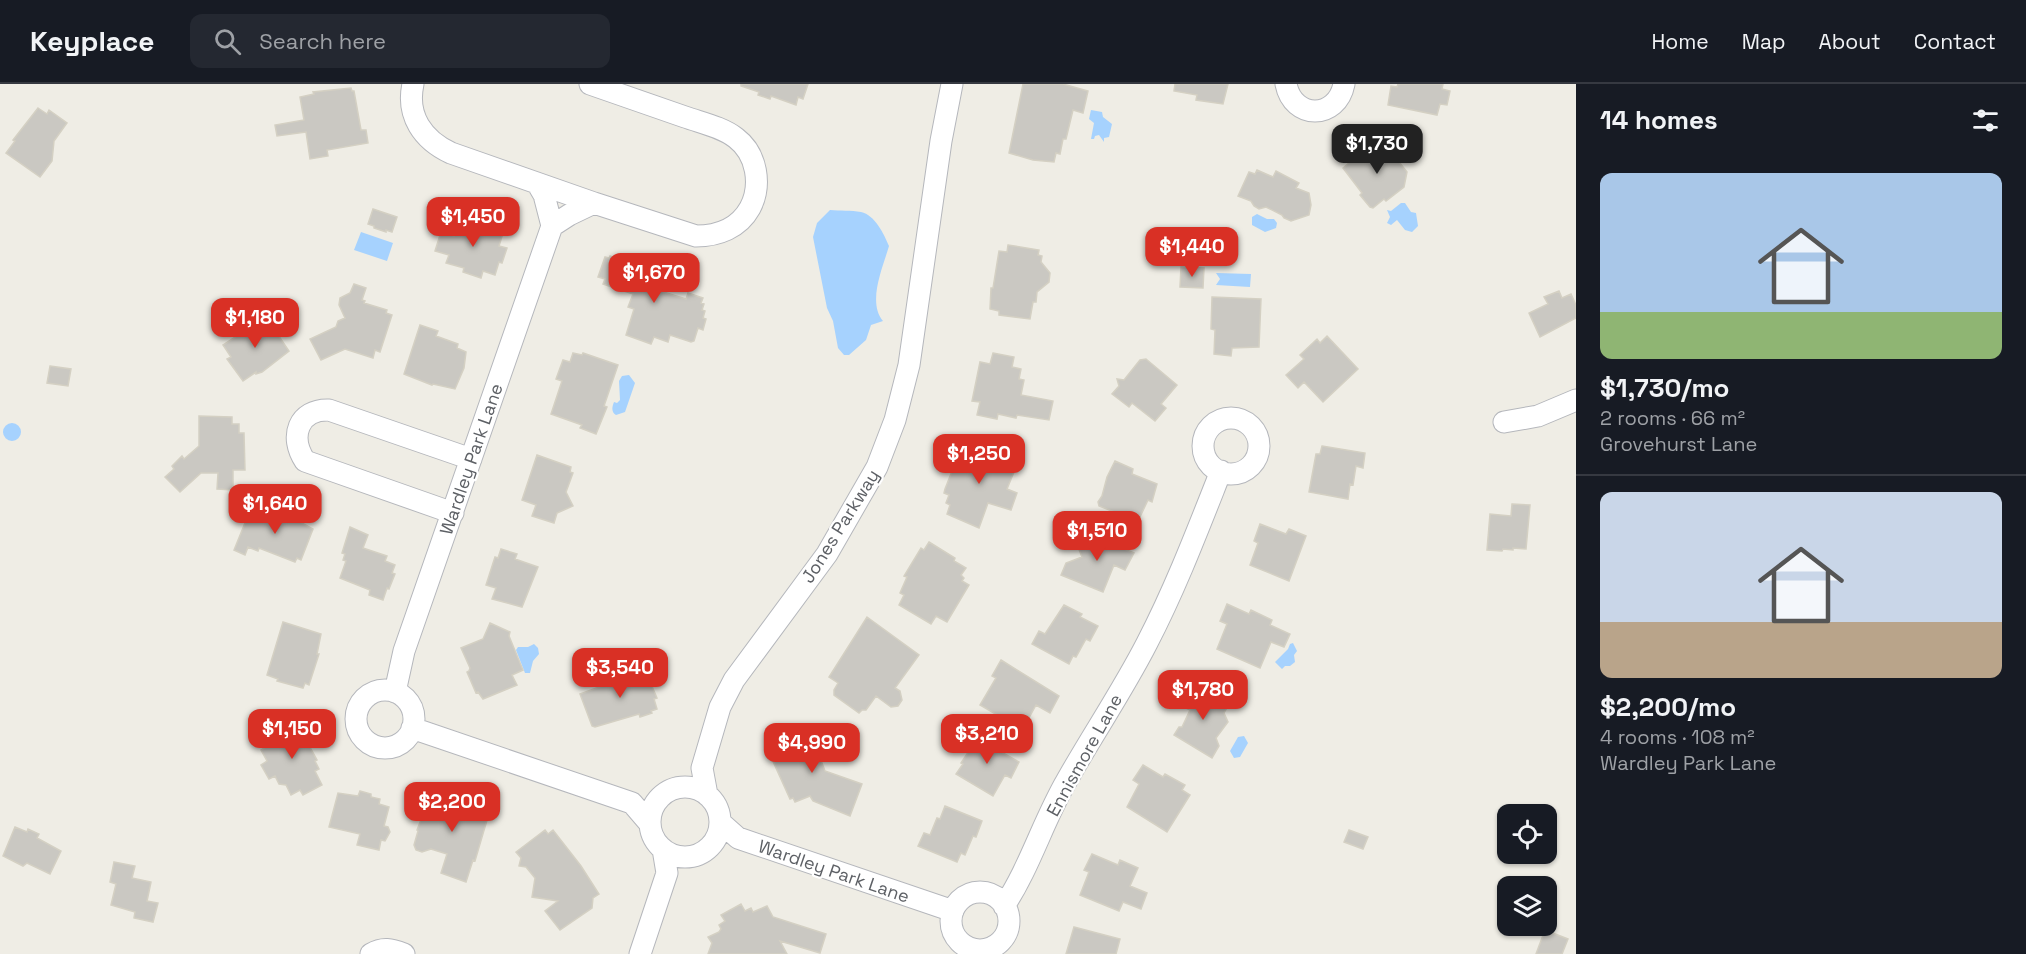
<!DOCTYPE html>
<html lang="en">
<head>
<meta charset="utf-8">
<style>
  :root { --surface:#171b24; --page:#242831; --text:#f1f3f6; --muted:#9ea1a6; --line:#363941; --accent:#d93025 }
  body { margin:0; font-family:"Space Grotesk",sans-serif; background:var(--page); color:var(--text); height:100vh; display:flex; flex-direction:column; font-size:22px; white-space:nowrap }
  * { box-sizing:border-box; margin:0 }
  p { font-size:20px; color:var(--muted) }
  .icon { flex:none; width:33px; height:33px; fill:none; stroke:currentColor; stroke-width:2; stroke-linecap:round; stroke-linejoin:round }
  .map { position:relative; flex:1; overflow:hidden }
  .details { display:flex; flex-direction:column; background:var(--surface); width:450px }
  .details>* { flex:none }
  .fabs { position:absolute; left:1497px; top:720px; display:grid; gap:12px }
  .fabs a { display:grid; place-items:center; width:60px; height:60px; border-radius:12px; background:var(--surface); box-shadow:0 2px 4px #0004; font-size:30px }
  .price { position:absolute; translate:-50% -51px; padding:0 14px; border-radius:12px; background:var(--accent); color:#fff; font-size:20px; line-height:39px; filter:drop-shadow(0 2px 3px #0008) }
  .price::after { content:''; position:absolute; left:50%; top:36px; width:18px; height:14px; margin-left:-9px; background:inherit; clip-path:polygon(0 0,100% 0,50% 100%) }
  .price.on { background:#222; color:#fff }
  ul { padding:0; list-style:none }
  li { display:grid; align-content:center; gap:12px; height:318px; padding:0 24px }
  li+li { border-top:2px solid var(--line) }
  li span { display:grid; place-items:center; height:186px; border-radius:12px; color:#555 }
  li>.icon { margin-inline-start:auto }
  span .icon { width:108px; height:108px; fill:#fffc; stroke-width:1 }
  li b { font-size:26px }
  h2 { display:flex; justify-content:space-between; align-items:center; height:72px; padding:0 24px; font-size:26px }
  header { display:flex; align-items:center; gap:36px; box-sizing:border-box; height:84px; padding:0 30px; background:var(--surface); border-bottom:2px solid var(--line) }
  header strong { font-size:28px }
  nav { display:flex; gap:33px; margin-inline-start:auto; font-size:21px }
  .search { width:420px; height:54px; background:var(--page); display:flex; align-items:center; gap:15px; box-sizing:border-box; padding:0 21px; border-radius:12px; color:var(--muted); font-size:22px }
  main { display:flex; flex:1; min-height:0 }
  .map>svg:first-child { display:block }
</style>
</head>
<body>
<header>
<strong>Keyplace</strong>
<div class="search"><svg class="icon" aria-label="search" viewBox="0 0 24 24"><circle cx="10" cy="10" r="6"/><path d="M15 15l6 6"/></svg>Search here</div>
<nav><a>Home</a><a>Map</a><a>About</a><a>Contact</a></nav>
</header>
<main>
<div class="map">
<svg width="1576" height="870" viewBox="0 0 1576 870">
  <rect width="100%" height="100%" fill="#efede5"/>
  <path fill="#a6d2fe" d="M1091,26L1102,28L1103,33L1112,40L1109,53L1104,54V58L1099,51L1095,52L1094,55H1091L1094,39L1089,35Z
    M1401,119H1405L1411,128L1416,129L1418,142L1412,148L1405,146L1397,136L1391,141L1387,139L1390,133L1387,126L1391,127Z
    M830,126C840,127 851,126 861,128C875,131 884,150 889,162C883,183 867,218 883,237L871,241L866,256L849,271H844L838,264L833,237L827,224L813,153L817,139Z
    M1257,130L1267,135H1274L1277,139L1276,144L1265,148L1252,141V133Z
    M361,148L393,159L387,177L354,166Z
    M1216,189L1251,190L1250,203L1216,201L1220,195Z
    M629,291L635,299L625,328L616,331C611,328 612,323 614,318L617,319L620,316L619,297L622,292Z
    M3 348a9 9 0 1 1 18 0a9 9 0 1 1-18 0Z
    M1293,559L1297,567L1294,571L1295,578L1290,582H1285L1282,585L1275,578L1288,565L1290,560Z
    M534,560L538,564L539,570L533,577L530,589H525L516,566L518,563H528Z
    M617,565L621,578L595,587L591,574Z
    M1244,652L1248,659L1240,673L1234,674L1230,667L1238,653Z"/>
  <path fill="#cac8c2" stroke="#d4d0c3" stroke-width="1.5" d="M741,0H808L803,15L798,13L796,21L771,12L770,15L758,11L759,8L741,2Z
    M1023,0H1063L1088,7L1083,29L1073,26L1066,55H1063L1060,70L1056,69L1054,78L1033,76L1009,69Z
    M1175,0H1228L1223,20L1196,16L1197,11L1174,7Z
    M1398,0H1443L1442,5L1450,7L1447,21L1440,20L1437,31L1388,21L1391,2L1397,3Z
    M351,4L352,7H354L361,46H366L368,59L327,66L328,72L310,75L306,48L277,52L275,41L304,36L300,13L314,10L313,8Z
    M38,24L47,30L49,26L67,39L54,57L52,77L40,93L6,69L15,57L13,56Z
    M1382,57L1407,88L1404,103L1386,117L1384,115L1373,124L1370,123L1360,111L1362,109L1343,84L1358,71L1360,74Z
    M1257,86L1273,93L1276,87L1299,99L1296,104L1309,109L1311,121L1309,131L1291,137L1284,134L1282,131L1266,123L1259,125L1254,122L1251,117L1238,112L1249,88L1255,90Z
    M373,125L397,133L392,148L386,146V148L374,144V142L368,140Z
    M460,132L478,138L476,141L503,149L499,162L507,164L502,179L499,178L495,191L483,187L481,194L463,188L464,184L446,179L449,171L435,167L441,148L454,152Z
    M1008,161L1039,166L1038,171L1042,172L1041,178L1050,189L1049,198L1037,208L1036,218H1033L1030,235L999,231V227L990,225L991,204H993L999,167L1007,168Z
    M610,172L645,186L646,184L658,188L657,190L662,192L657,206L686,215L688,209L703,214L701,219L704,220L702,226L705,227L703,234L706,235L703,246L698,244L694,257L691,258L670,251L668,258L654,253L651,260L626,251L634,225L628,223L633,210L603,200L605,195L598,193L605,173L609,174Z
    M1181,183L1204,184L1203,204L1180,203Z
    M354,200L366,204L362,216L365,217L364,219L387,226L386,229L392,231L380,268L375,266L373,274L345,265L321,276L310,255L336,243L338,237L345,234L339,221L340,214L350,209Z
    M1559,207L1562,214L1571,210L1576,221V234L1540,253L1529,229L1548,220L1544,213Z
    M1212,213L1261,215L1259,263L1232,264L1231,272L1214,270L1215,246L1211,245Z
    M253,236L258,243L268,236L289,267L262,288L256,290V288L243,297L227,275L231,273L223,261L243,248L241,245Z
    M420,241L438,247L436,252L458,260L457,264L466,268L464,284L455,305L433,300L432,301L404,290Z
    M1327,252L1358,285L1323,318L1304,298L1298,304L1286,291L1304,275L1300,271L1317,255L1320,259Z
    M573,269L582,271L583,269L618,281L604,322L607,323L596,350L580,344L582,341L551,330L562,297L556,295L563,276L570,278Z
    M993,269L1014,273L1012,283L1021,285L1019,295L1024,296L1021,311L1053,317L1049,336L1017,331L1016,334L998,330L997,335L977,331L980,318L972,317L980,278L990,280Z
    M1146,275L1177,301L1161,320L1166,324L1155,337L1132,319L1129,323L1112,310L1119,302L1117,295L1124,296L1140,276Z
    M50,282L71,285L68,302L47,299Z
    M199,332L232,333V340H239V349H244L245,386H233V406L217,405L218,389H201L180,408L165,393L174,385L172,382L182,372L184,375L199,362Z
    M969,362L1013,377L1016,383L1007,405L1017,409L1011,426L988,419L979,444L947,430L950,421L946,419L949,411L944,409L945,405L958,372L960,373L964,363L968,364Z
    M1322,362L1365,369L1363,384L1356,382L1353,401L1350,400L1348,415L1309,408L1316,370H1320Z
    M537,371L571,383L570,388L573,389L566,408L573,422L557,429L554,439L532,432L536,421L522,416Z
    M1115,377L1133,385L1132,390L1157,400L1152,418L1148,416L1138,437L1099,422L1098,418L1102,412L1107,393Z
    M266,420L282,427V428L313,445L301,476L297,474L295,478L259,464L258,467L248,463L245,471L234,466L247,434L258,438Z
    M1512,420L1530,421L1526,465L1513,464V466L1503,465L1502,467L1487,466L1490,430L1511,432Z
    M1260,440L1286,450L1289,445L1306,452L1289,497L1250,481L1258,459L1254,457Z
    M350,443L368,451L363,464L387,472L385,477L395,481L392,489L395,490L389,505L387,504L383,516L369,511L370,506L340,494L346,477L343,476L345,470L342,469Z
    M1094,447L1114,455L1112,460L1134,469L1125,486L1114,481L1103,508L1061,491L1066,479L1082,473L1078,463L1080,457L1090,455Z
    M929,458L955,474L954,477L966,484L961,491L964,494L962,497L969,501L947,538L936,532L931,540L899,521L904,511L900,509L907,493L904,492L921,464L924,466Z
    M501,465L517,470L515,475L538,483L522,523L492,515L496,504L486,501L495,473L498,474Z
    M1227,520L1249,530L1251,526L1272,536L1270,541L1290,550L1284,563L1271,558L1260,584L1217,565L1227,540L1220,537Z
    M1064,521L1082,530L1080,533L1098,542L1090,557L1086,555L1076,573L1073,572L1069,580L1032,560L1039,547L1045,550Z
    M867,533L919,571L895,604L900,607L902,616L898,622L891,623L876,612L866,626H862L859,629L834,611V606L838,599L829,593Z
    M283,538L321,550L317,570H319L309,601L305,599L303,604L277,597L278,595L267,591Z
    M490,539L510,548L509,552L523,586L512,591L517,601L483,615L478,608L476,609L467,588L469,587L470,584L461,564L483,555Z
    M1001,576L1059,612L1050,629L1036,621L1024,643L1018,639L1016,642L980,621L996,594L992,592Z
    M645,586L657,614L654,615L657,625L651,627L652,629L640,633L639,630L595,643L592,642L580,610L602,602L600,597L630,587L631,590Z
    M1187,604L1206,614L1209,609L1229,620L1224,629L1228,638L1216,654L1219,662L1212,674L1174,651L1179,643H1182L1190,626L1178,620Z
    M300,635L309,654L306,656L317,676L315,677L319,685L315,687L322,701L303,711L300,706L291,711L286,701L279,700L275,692L269,695L261,681L267,677L261,666L271,660L267,653Z
    M814,645L816,649L820,648L826,663L817,666L825,687L862,700L850,732L813,717L810,712L795,718L793,714L790,715L771,673L769,669L773,667L771,662L787,656L789,649L797,652Z
    M981,649L997,659L994,664L1019,678L1011,694L1005,691L993,712L956,690L963,680L961,679Z
    M1143,681L1163,693L1165,690L1185,701L1182,706L1190,711L1167,748L1127,723L1139,700L1133,696Z
    M360,707L371,710V713L380,715L379,720L389,723L384,742L388,743L390,748L385,757L381,756L379,766L357,761L360,750L329,743L338,709L358,712Z
    M432,707L490,726L475,777L473,776L466,798L441,789L447,770L431,765L422,768L416,766L414,761L418,747L417,746Z
    M945,722L982,737L976,753L973,752L965,771L961,769L957,778L918,762L924,749L930,751L937,734L940,735Z
    M15,743L27,748L28,745L39,750L37,754L61,767L50,790L27,779L23,782L3,772Z
    M545,746L548,750L553,746L581,782L599,810L593,814L592,824L560,846L545,827L558,817L532,813L535,794L526,783L519,782L521,774L516,768Z
    M1349,746L1368,753L1363,765L1344,758Z
    M1092,770L1118,781L1120,776L1138,784L1130,802L1147,809L1141,825L1123,818L1119,827L1080,811L1089,788L1084,786Z
    M114,778L135,782L132,794L151,798L147,817L158,819L153,838L134,834L135,828L111,821L116,800L110,798Z
    M741,820L745,827L751,824L753,828L767,822L773,833L826,850L820,869L780,857L787,870H708L712,859L708,853L719,848L721,845L719,841L725,837L721,831Z
    M1074,843L1120,855L1116,870H1066Z
    M1545,846L1568,855L1562,870H1536Z"/>
  <g fill="none" stroke-linecap="round" stroke-linejoin="round">
    <g stroke="#b5b7bc" stroke-width="23">
      <path id="minor" d="M413,0C406,32 423,56 451,69L594,119L696,152C718,152 739,144 750,124C762,101 757,70 736,54C722,43 702,39 685,33C654,22 622,11 590,0
        M1286,0C1293,36 1337,36 1344,0
        M552,142L569,131L594,119
        M1203 362a28 28 0 1 1 56 0a28 28 0 1 1-56 0Z
        M1504,338L1538,332L1576,316
        M453,429L305,377C289,353 298,325 329,326L471,375
        M356 635a29 29 0 1 1 58 0a29 29 0 1 1-58 0Z
        M395,608L404,567L552,142L544,111L537,99
        M412,644L632,719L650,740
        M650 738a35 35 0 1 1 70 0a35 35 0 1 1-70 0Z
        M707,711L702,684L720,623L734,596L827,470L877,383L895,336L909,281L941,57L952,0
        M720,738L738,754L953,827
        M951 837a29 29 0 1 1 58 0a29 29 0 1 1-58 0Z
        M1004,822C1030,783 1043,737 1067,696C1093,650 1123,606 1147,559C1176,503 1198,445 1221,387
        M371,870C383,863 391,865 404,870
        M640,870L667,789L663,765"/>
    </g>
    <use href="#minor" stroke="#fff" stroke-width="21"/>
  </g>
  <g text-anchor="middle" dominant-baseline="central" stroke-width="4.5" stroke-linejoin="round" paint-order="stroke">
    <g font-size="18" fill="#5d6065" stroke="#fff">
      <text transform="translate(471 375) rotate(-71)">Wardley Park Lane</text>
      <text transform="translate(840 442) rotate(-58)">Jones Parkway</text>
      <text transform="translate(1084 671) rotate(-61)">Ennismore Lane</text>
      <text transform="translate(834 787) rotate(19)">Wardley Park Lane</text>
    </g>
  </g>
</svg>
<div class="fabs">
<a><svg class="icon" aria-label="locate" viewBox="0 0 24 24"><circle cx="12" cy="12" r="6"/><path d="M12 2v4M12 18v4M2 12h4M18 12h4"/></svg></a>
<a><svg class="icon" aria-label="layers" viewBox="0 0 24 24"><path d="M12 4l9 5-9 5-9-5zM3 14l9 5 9-5"/></svg></a>
</div>
<b class="price on" style="left:1377px;top:91px">$1,730</b>
<b class="price" style="left:473px;top:164px">$1,450</b>
<b class="price" style="left:1192px;top:194px">$1,440</b>
<b class="price" style="left:654px;top:220px">$1,670</b>
<b class="price" style="left:255px;top:265px">$1,180</b>
<b class="price" style="left:979px;top:401px">$1,250</b>
<b class="price" style="left:275px;top:451px">$1,640</b>
<b class="price" style="left:1097px;top:478px">$1,510</b>
<b class="price" style="left:620px;top:615px">$3,540</b>
<b class="price" style="left:1203px;top:637px">$1,780</b>
<b class="price" style="left:292px;top:676px">$1,150</b>
<b class="price" style="left:987px;top:681px">$3,210</b>
<b class="price" style="left:812px;top:690px">$4,990</b>
<b class="price" style="left:452px;top:749px">$2,200</b>
</div>
<section class="details">
<h2>14 homes<svg class="icon" aria-label="filters" viewBox="0 0 24 24"><path d="M4 7h16M4 17h16"/><circle cx="9" cy="7" r="2"/><circle cx="15" cy="17" r="2"/></svg></h2>
<ul>
<li><span style="background:linear-gradient(#a9c7e8 75%,#8fb573 0)"><svg class="icon" aria-label="home" viewBox="0 0 24 24"><path d="M3 11l9-7 9 7M6 9v11h12V9"/></svg></span><div><b>$1,730/mo</b><p>2 rooms · 66 m²</p><p>Grovehurst Lane</p></div></li>
<li><span style="background:linear-gradient(#c9d6e8 70%,#b9a48a 0)"><svg class="icon" aria-label="home" viewBox="0 0 24 24"><path d="M3 11l9-7 9 7M6 9v11h12V9"/></svg></span><div><b>$2,200/mo</b><p>4 rooms · 108 m²</p><p>Wardley Park Lane</p></div></li>
</ul>
</section>
</main>
</body>
</html>
